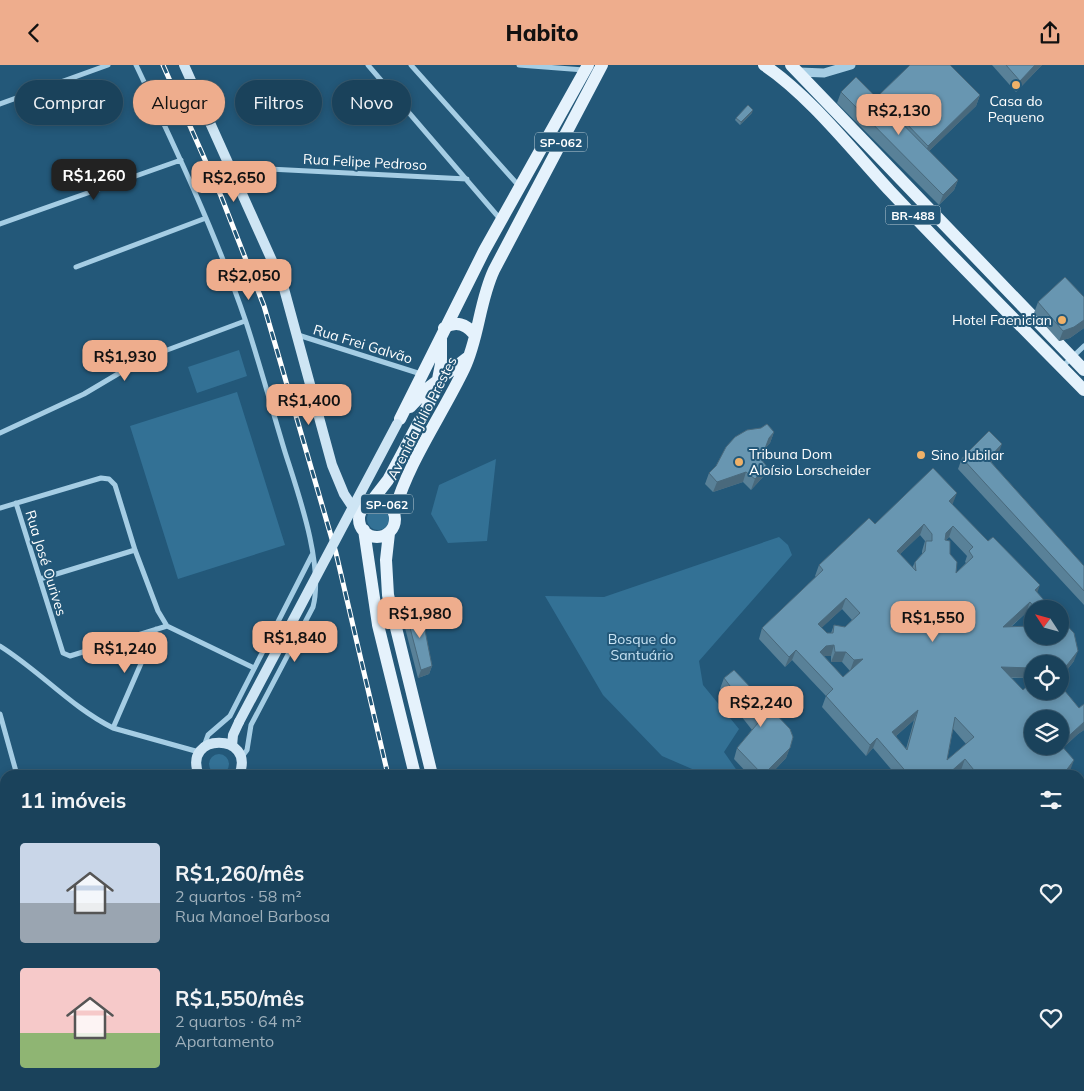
<!DOCTYPE html>
<html lang="pt">
<head>
<meta charset="utf-8">
<style>
  :root { --surface:#1a425b; --page:#234961; --text:#f1f3f6; --muted:#9fb0bb; --line:#385b71; --accent:#eead8d }
  body { margin:0; font-family:Mulish,sans-serif; background:var(--page); color:var(--text); height:100vh; display:flex; flex-direction:column; font-size:19px; white-space:nowrap }
  * { box-sizing:border-box; margin:0 }
  p { font-size:16px; color:var(--muted) }
  .icon { flex:none; width:28px; height:28px; fill:none; stroke:currentColor; stroke-width:2; stroke-linecap:round; stroke-linejoin:round }
  .map { position:relative; flex:1; overflow:hidden }
  .drawer { position:absolute; left:0px; top:705px; width:1085px; height:321px; display:flex; flex-direction:column; background:var(--surface); border-radius:15px 15px 0 0; box-shadow:0 2px 8px #0003,0 0 0 1px var(--line) }
  .drawer>* { flex:none }
  .top-card { position:absolute; left:15px; top:15px; width:500px; height:45px; display:flex; gap:10px }
  .needle { width:32px; rotate:306deg }
  .fabs { position:absolute; left:1024px; top:535px; display:grid; gap:10px }
  .fabs a { display:grid; place-items:center; width:45px; height:45px; border-radius:50%; background:var(--surface); box-shadow:0 2px 8px #0003,0 0 0 1px var(--line); font-size:25px }
  .price { position:absolute; translate:-50% -42px; padding:0 11px; border-radius:10px; background:var(--accent); color:#111; font-size:16px; line-height:32px; filter:drop-shadow(0 1px 2px #0008) }
  .price::after { content:''; position:absolute; left:50%; top:30px; width:15px; height:11px; margin-left:-8px; background:inherit; clip-path:polygon(0 0,100% 0,50% 100%) }
  .price.current { background:#222; color:#fff }
  ul { padding:0; list-style:none }
  li { display:flex; align-items:center; gap:15px; height:125px; padding:0 20px }
  li span { display:grid; place-items:center; flex:none; width:140px; height:100px; border-radius:5px; color:#555 }
  li>.icon { margin-inline-start:auto }
  span .icon { width:60px; height:60px; fill:#fffc; stroke-width:1 }
  li b { font-size:21px }
  h2 { display:flex; justify-content:space-between; align-items:center; height:60px; padding:0 20px; font-size:21px }
  .chip { padding:0 18px; border-radius:22px; background:var(--surface); box-shadow:0 2px 8px #0003,0 0 0 1px var(--line); font-size:18px; line-height:45px }
  .chip.current { background:var(--accent); color:#111 }
  header { display:flex; justify-content:space-between; align-items:center; height:65px; padding:0 20px; background:var(--accent); color:#111; font-size:22px; font-weight:800 }
  .map>svg:first-child { display:block }
</style>
</head>
<body>
<header><svg class="icon" aria-label="back" viewBox="0 0 24 24"><path d="M15 5l-7 7 7 7"/></svg>Habito<svg class="icon" aria-label="share" viewBox="0 0 24 24"><path d="M12 15V3M7 8l5-5 5 5M5 13v7h14v-7"/></svg></header>
<div class="map">
<svg width="1084" height="1026" viewBox="0 0 1084 1026">
  <rect width="100%" height="100%" fill="#235879"/>
  <path fill="#337195" d="M239,285L247,311L197,328L188,302Z
    M237,327L285,480L178,514L130,361Z
    M496,394L487,476L448,478L431,449L439,420Z
    M367 454a11 11 0 1 1 22 0a11 11 0 1 1-22 0Z
    M779,472L788,480L792,490L699,596L703,620L739,664L724,687L740,710H706L662,691L603,630L545,531L604,532Z
    M209 699a10 10 0 1 1 20 0a10 10 0 1 1-20 0Z"/>
  <g fill="none" stroke-linecap="round" stroke-linejoin="round">
    <path stroke="#a5cde4" stroke-width="5" d="M136,0C176,84 216,169 246,257C260,300 272,344 285,387C298,428 324,500 313,542L251,660L247,685L241,693
      M368,0L501,155
      M411,0L519,121
      M519,0L584,5
      M0,39L108,0
      M231,102L467,114
      M0,159L181,95
      M76,202L206,153
      M298,270L421,309
      M1062,302L1084,281
      M0,368L84,329L143,294L245,256
      M16,438L63,588L70,591L167,561
      M0,443L101,413L109,414L115,420L135,485L158,546L167,561L254,603
      M40,514L135,485
      M0,581C40,606 71,642 113,663L199,687
      M0,649L17,710
      M113,663L156,564
      M204,681L208,670L230,651L312,490
      M0,860L5,858
      M1,971L5,979
      M27,1021L30,1026
      M240,1021L242,1026
      M395,1021L398,1026
      M210,1026L218,1021"/>
    <path stroke="#a5cde4" stroke-width="9" d="M799,7L824,8L851,0"/>
    <path stroke="#cee5f4" stroke-width="10" d="M184,0L283,220L332,400L344,429L360,453
      M232,681L233,670L239,657
      M199,710C181,667 257,667 239,710
      M0,778L5,776"/>
    <path stroke="#e5f2fc" stroke-width="12" d="M764,0C808,29 853,86 890,126C953,193 1019,259 1084,325
      M791,0L1084,305
      M444,263C456,255 466,259 474,269
      M410,342L428,323L467,293
      M400,354L484,186L588,0
      M359 454a18 18 0 1 1 36 0a18 18 0 1 1-36 0Z
      M371,437L388,415L436,325L441,299V274
      M394,448C408,397 441,352 464,304C479,273 479,237 494,205L602,0
      M364,465L378,560L415,710
      M389,468L386,495L388,530L432,710
      M492,1021L493,1026
      M510,1021L511,1026
      M436,1026L440,1021"/>
    <g stroke="#fff" stroke-width="5">
      <path id="rail" d="M163,0L221,131L264,241L336,488L388,710
        M466,1021L467,1026"/>
    </g>
    <use href="#rail" stroke="#235879" stroke-width="3" stroke-dasharray="9" stroke-linecap="butt"/>
    <path stroke="#cee5f4" stroke-width="10" d="M239,657L397,359"/>
  </g>
  <path fill="#598198" fill-rule="evenodd" d="M992,0H1042L1016,27Z
    M841,27L877,34L879,30H980L976,41L929,86L958,115L954,125L939,140L837,38Z
    M752,48L740,60L735,55L736,53Z
    M1084,232V263L1070,273L1059,276L1034,248L1038,237Z
    M774,367L770,378L765,383L761,394L767,402L763,412L751,425L743,417L713,427L705,419L709,408Z
    M998,390L991,397L1084,501V540L958,404L962,393Z
    M953,438L952,439L1037,528L1052,544H1032V555L1026,548L1011,562L1074,596L1060,614V599H1032V613H1011L1023,625L1079,643L1084,639V665L1078,669L1063,683L1070,706L1067,710H966L961,705L956,710H896L873,683L866,691L822,642L826,631L792,595L785,602L759,574L762,563L816,512L815,511L819,500L875,459ZM920,470L925,476L922,486V489L915,497L912,503L900,489ZM949,472L967,491L965,497L966,498L956,508L946,475ZM842,544L852,555L845,562L834,560L831,568H827L821,563ZM824,591H831V597H842L850,606L843,612ZM914,655L906,684L896,671ZM953,664L966,679L947,695Z
    M407,551L432,601L429,609L418,613L404,559Z
    M724,613L793,672L786,693L770,710H749L734,694L737,683L752,665L720,624Z"/>
  <path fill="#49697c" d="M1035,0H1042L1016,27L1020,16Z
    M980,30L976,41L924,91L928,81Z
    M753,45L752,48L740,60L741,57Z
    M958,115L954,125L939,140L943,130Z
    M1084,255V263L1070,273L1059,276L1063,266Z
    M774,367L770,378L765,383L769,373Z
    M1002,379L998,390L984,405L988,394Z
    M767,402L763,412L751,425L755,414Z
    M746,407L743,417L713,427L717,417Z
    M957,428L953,438L946,447L949,436Z
    M924,459L920,470L893,496L897,486Z
    M953,461L949,472L942,479L946,468Z
    M1040,520L1036,531L1035,525Z
    M846,533L842,544L814,570L818,559Z
    M1030,537L1026,548L999,572L1003,562Z
    M834,580L831,591H823L820,587L826,581Z
    M796,585L792,595L785,602L789,592Z
    M1078,586L1074,596L1060,614V609Z
    M835,587H846L842,597H831Z
    M863,594L850,606L854,595Z
    M432,601L429,609L418,613L421,605Z
    M1001,602L1032,603V613L997,612Z
    M918,645L914,655L888,678L892,667Z
    M1084,657V665L1078,669L1056,689L1060,679Z
    M877,673L873,683L866,691L870,680Z
    M790,683L786,693L770,710H763Z
    M965,694L961,705L956,710H947Z
    M1074,695L1070,706L1067,710H1060Z"/>
  <path fill="#6896b1" stroke="#49697c" fill-rule="evenodd" d="M910,0H950L980,30L928,81L879,30Z
    M1006,0H1035L1020,16Z
    M856,12L958,115L943,130L841,27Z
    M748,40L753,45L741,57L736,53Z
    M1065,212L1084,232V255L1074,262L1063,266L1038,237Z
    M767,359L774,367L769,373L761,394L767,402L755,414L746,407L717,417L709,408L716,401L726,382L735,372L747,365L761,363Z
    M989,366L1002,379L988,394L1084,501V526L962,393Z
    M933,403L957,428L949,436L988,476L993,472L1040,520L1035,525L1052,544H1036L1030,537L1003,562L1032,561V571H1060V553L1074,568L1078,586L1060,609V599H1032V603L1001,602L1023,625L1032,617V626H1060V620L1079,643L1084,639V657L1060,679L1074,695L1065,707L1060,710H978L965,694L947,710H909L877,673L870,680L826,631L833,624L796,585L789,592L762,563L823,505L819,500L869,453L875,459ZM924,459L932,469V476H926L925,486L915,497L916,506L897,486ZM953,461L973,482L969,486L973,492L956,508L957,497L950,489V476L945,475L946,468ZM846,533L860,548L845,562L834,560L833,568H827L818,559ZM834,580L835,587H846L854,595L863,594L843,612L820,587L826,581ZM918,645L907,685L892,667ZM955,652L974,672L947,695ZM1032,654H1060V681H1032Z
    M421,545L432,601L421,605L407,551Z
    M734,605L790,664L793,672L790,683L763,710L737,683L758,658L724,613Z"/>
  <g fill="#efb168" stroke="#235879" stroke-width="2">
    <circle cx="1016" cy="20" r="5"/>
    <circle cx="1062" cy="255" r="5"/>
    <circle cx="921" cy="390" r="5"/>
    <circle cx="739" cy="397" r="5"/>
  </g>
  <g text-anchor="middle" dominant-baseline="central" stroke-width="4" stroke-linejoin="round" paint-order="stroke">
    <g fill="#235879" stroke="#bdcdd7" stroke-width="1">
      <rect x="535" y="67.5" width="52" height="19" rx="4"/>
      <rect x="885.5" y="140.5" width="55" height="19" rx="4"/>
      <rect x="361" y="429.5" width="52" height="19" rx="4"/>
    </g>
    <g font-size="12" font-weight="bold" fill="#fff">
      <text x="561" y="77">SP-062</text>
      <text x="913" y="150">BR-488</text>
      <text x="387" y="439">SP-062</text>
    </g>
    <g font-size="14" fill="#fff" stroke="#235879" text-anchor="start">
      <text x="1016" y="36" text-anchor="middle">Casa do<tspan x="1016" dy="16">Pequeno</tspan></text>
      <text x="1052" y="255" text-anchor="end">Hotel Faenician</text>
      <text x="749" y="389">Tribuna Dom<tspan x="749" dy="16">Aloísio Lorscheider</tspan></text>
      <text x="931" y="390">Sino Jubilar</text>
    </g>
    <g font-size="14" fill="#fff" stroke="#235879">
      <text transform="translate(365 97) rotate(3)">Rua Felipe Pedroso</text>
      <text transform="translate(363 279) rotate(17)">Rua Frei Galvão</text>
      <text transform="translate(422 353) rotate(-63)">Avenida Júlio Prestes</text>
      <text transform="translate(46 498) rotate(73)">Rua José Ourives</text>
    </g>
    <g font-size="14" fill="#c8e3f4" stroke="#235879">
      <text x="642" y="574">Bosque do<tspan x="642" dy="16">Santuário</tspan></text>
    </g>
  </g>
</svg>
<div class="fabs">
<a><svg class="needle" viewBox="-14 -14 28 28"><path d="M0-13l5 13h-10z" fill="#e53935"/><path d="M0 13l5-13h-10z" fill="#9fb0bb"/></svg></a>
<a><svg class="icon" aria-label="locate" viewBox="0 0 24 24"><circle cx="12" cy="12" r="6"/><path d="M12 2v4M12 18v4M2 12h4M18 12h4"/></svg></a>
<a><svg class="icon" aria-label="layers" viewBox="0 0 24 24"><path d="M12 4l9 5-9 5-9-5zM3 14l9 5 9-5"/></svg></a>
</div>
<b class="price" style="left:899px;top:71px">R$2,130</b>
<b class="price current" style="left:94px;top:136px">R$1,260</b>
<b class="price" style="left:234px;top:138px">R$2,650</b>
<b class="price" style="left:249px;top:236px">R$2,050</b>
<b class="price" style="left:125px;top:317px">R$1,930</b>
<b class="price" style="left:309px;top:361px">R$1,400</b>
<b class="price" style="left:420px;top:574px">R$1,980</b>
<b class="price" style="left:933px;top:578px">R$1,550</b>
<b class="price" style="left:295px;top:598px">R$1,840</b>
<b class="price" style="left:125px;top:609px">R$1,240</b>
<b class="price" style="left:761px;top:663px">R$2,240</b>
<div class="top-card">
<a class="chip">Comprar</a>
<a class="chip current">Alugar</a>
<a class="chip">Filtros</a>
<a class="chip">Novo</a>
</div>
<section class="drawer">
<h2>11 imóveis<svg class="icon" aria-label="filters" viewBox="0 0 24 24"><path d="M4 7h16M4 17h16"/><circle cx="9" cy="7" r="2"/><circle cx="15" cy="17" r="2"/></svg></h2>
<ul>
<li><span style="background:linear-gradient(#c9d6e8 60%,#9aa5b1 0)"><svg class="icon" aria-label="home" viewBox="0 0 24 24"><path d="M3 11l9-7 9 7M6 9v11h12V9"/></svg></span><div><b>R$1,260/mês</b><p>2 quartos · 58 m²</p><p>Rua Manoel Barbosa</p></div><svg class="icon" aria-label="heart" viewBox="0 0 24 24"><path d="M12 20l-8-8c-3-5 5-10 8-4 3-6 11-1 8 4z"/></svg></li>
<li><span style="background:linear-gradient(#f6c9c9 65%,#8fb573 0)"><svg class="icon" aria-label="home" viewBox="0 0 24 24"><path d="M3 11l9-7 9 7M6 9v11h12V9"/></svg></span><div><b>R$1,550/mês</b><p>2 quartos · 64 m²</p><p>Apartamento</p></div><svg class="icon" aria-label="heart" viewBox="0 0 24 24"><path d="M12 20l-8-8c-3-5 5-10 8-4 3-6 11-1 8 4z"/></svg></li>
</ul>
</section>
</div>
</body>
</html>
